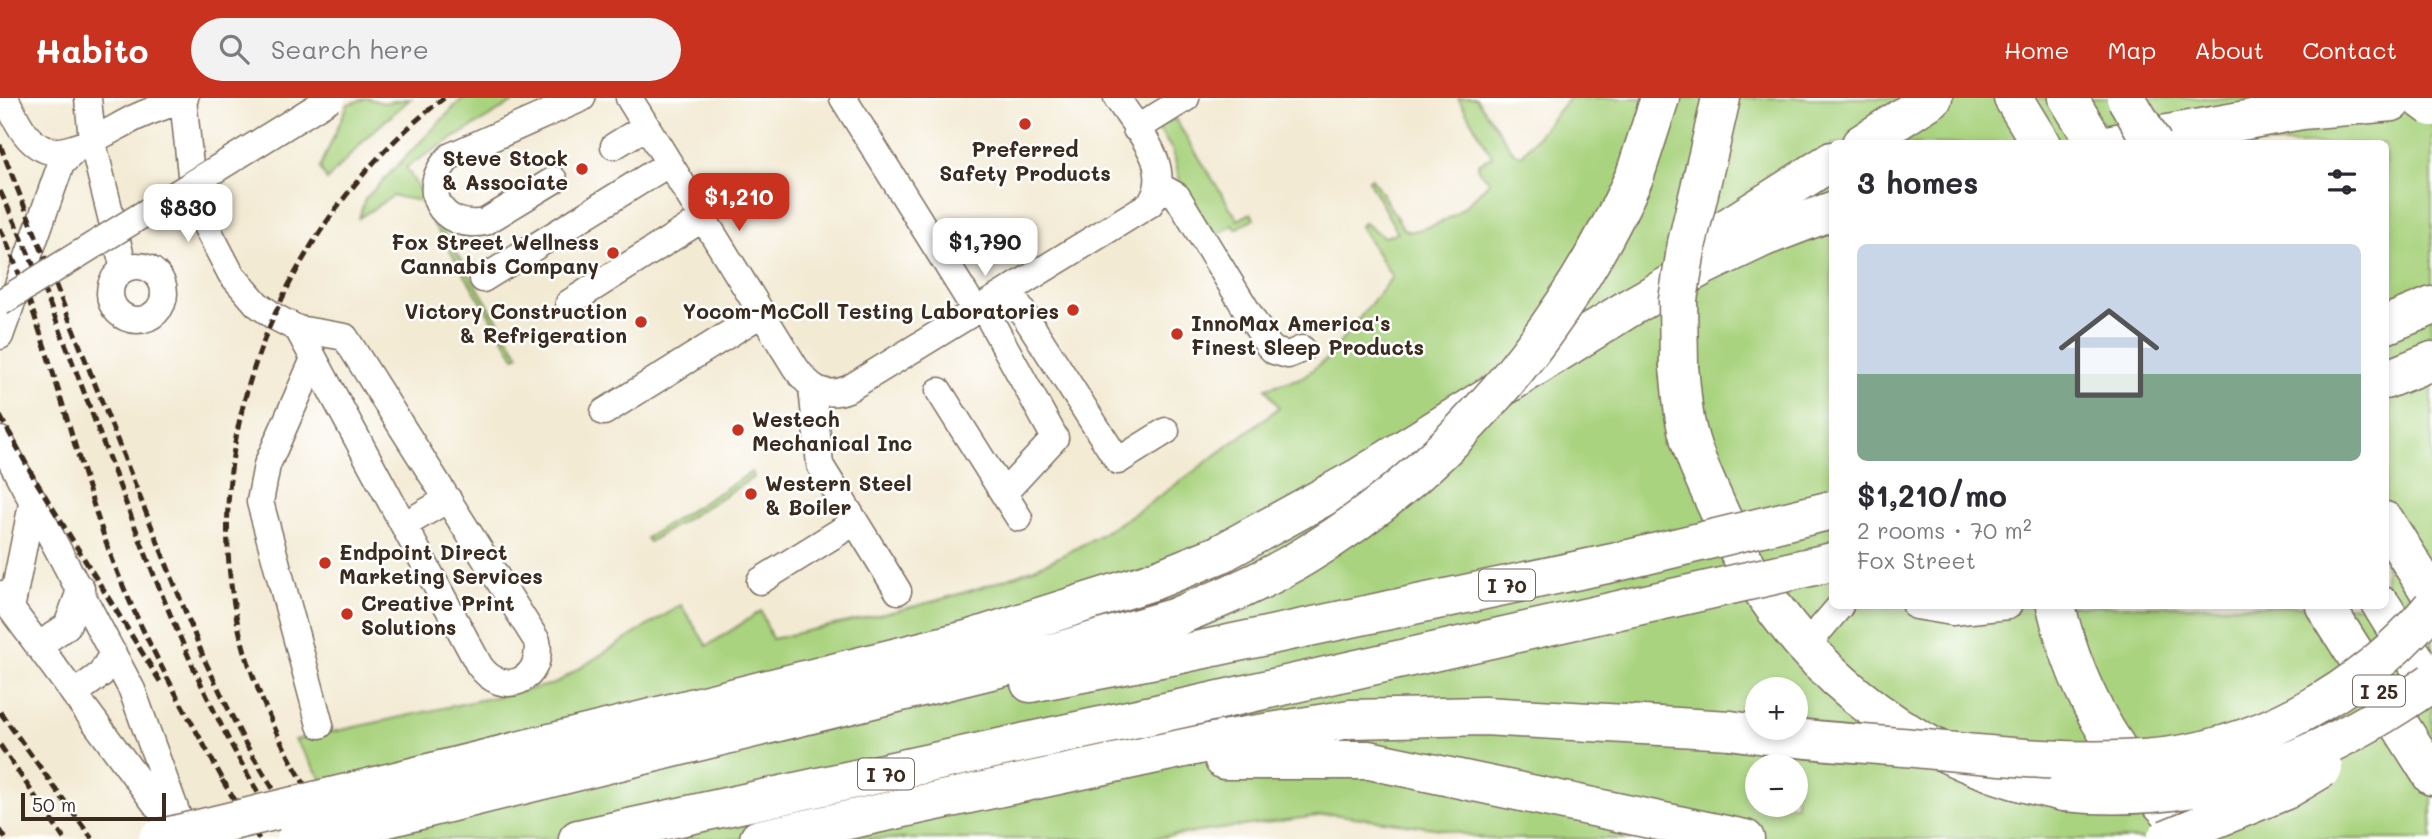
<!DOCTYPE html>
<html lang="en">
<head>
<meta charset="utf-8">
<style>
  :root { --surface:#fff; --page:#f2f2f3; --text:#2b2b33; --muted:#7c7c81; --accent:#c8321e }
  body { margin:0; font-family:Mali,sans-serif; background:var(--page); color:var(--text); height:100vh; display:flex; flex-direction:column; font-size:26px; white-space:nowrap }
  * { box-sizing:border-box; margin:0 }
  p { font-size:23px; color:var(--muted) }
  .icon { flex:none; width:38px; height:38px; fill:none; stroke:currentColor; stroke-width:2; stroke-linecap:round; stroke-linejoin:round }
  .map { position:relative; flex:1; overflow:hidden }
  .drawer { position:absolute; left:1829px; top:42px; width:560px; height:469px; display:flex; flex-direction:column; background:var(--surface); border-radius:10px; box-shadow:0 4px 10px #0003 }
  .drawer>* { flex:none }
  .controls { position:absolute; left:1745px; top:579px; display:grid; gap:14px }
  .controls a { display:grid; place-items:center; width:63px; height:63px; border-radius:50%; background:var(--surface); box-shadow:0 4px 10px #0003; font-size:35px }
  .scale { position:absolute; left:21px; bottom:18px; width:145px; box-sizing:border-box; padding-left:7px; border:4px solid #3b2a1e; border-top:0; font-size:19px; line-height:24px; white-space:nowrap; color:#3b2a1e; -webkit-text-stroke:5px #fff; paint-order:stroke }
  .price { position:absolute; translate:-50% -60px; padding:0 16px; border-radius:14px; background:#fff; color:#222; font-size:23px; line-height:46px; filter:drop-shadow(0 2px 4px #0008) }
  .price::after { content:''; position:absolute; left:50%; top:42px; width:21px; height:16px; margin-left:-10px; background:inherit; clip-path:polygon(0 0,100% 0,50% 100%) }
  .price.current { background:var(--accent); color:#fff }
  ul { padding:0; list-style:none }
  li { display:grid; align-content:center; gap:14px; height:371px; padding:0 28px }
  li span { display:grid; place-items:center; height:217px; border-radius:10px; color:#555 }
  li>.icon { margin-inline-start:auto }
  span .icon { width:126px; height:126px; fill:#fffc; stroke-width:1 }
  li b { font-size:30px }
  h2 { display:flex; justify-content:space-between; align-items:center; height:84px; padding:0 28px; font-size:30px }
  header { display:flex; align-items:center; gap:42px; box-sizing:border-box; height:98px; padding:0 35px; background:var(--accent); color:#fff }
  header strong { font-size:33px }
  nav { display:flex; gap:38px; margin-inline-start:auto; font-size:24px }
  .search { width:490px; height:63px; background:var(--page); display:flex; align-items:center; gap:18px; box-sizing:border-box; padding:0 24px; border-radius:38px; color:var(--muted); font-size:26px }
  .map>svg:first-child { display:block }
</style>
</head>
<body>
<header>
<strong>Habito</strong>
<div class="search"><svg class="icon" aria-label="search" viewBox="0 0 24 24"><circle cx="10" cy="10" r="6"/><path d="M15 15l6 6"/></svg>Search here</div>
<nav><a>Home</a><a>Map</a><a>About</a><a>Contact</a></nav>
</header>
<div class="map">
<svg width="2432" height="741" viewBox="0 0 2432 741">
  <rect width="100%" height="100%" fill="#fff"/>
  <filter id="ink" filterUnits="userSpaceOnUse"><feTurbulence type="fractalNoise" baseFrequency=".0143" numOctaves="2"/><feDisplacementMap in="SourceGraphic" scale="14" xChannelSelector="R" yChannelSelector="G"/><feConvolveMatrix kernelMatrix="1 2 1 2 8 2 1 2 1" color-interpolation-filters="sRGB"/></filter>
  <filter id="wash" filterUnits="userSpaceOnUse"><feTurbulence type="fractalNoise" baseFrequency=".00686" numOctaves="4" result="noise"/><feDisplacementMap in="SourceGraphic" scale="28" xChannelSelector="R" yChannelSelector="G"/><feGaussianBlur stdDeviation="1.57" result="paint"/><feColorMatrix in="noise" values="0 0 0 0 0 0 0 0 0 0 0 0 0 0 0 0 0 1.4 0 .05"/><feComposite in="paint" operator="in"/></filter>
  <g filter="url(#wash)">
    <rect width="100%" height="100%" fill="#f3ead3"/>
    <path fill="#a9d37e" stroke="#727e4e" stroke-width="2" fill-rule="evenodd" d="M367,0L383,5L411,0L370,36L327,82L320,70L348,6Z
      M463,0H520L406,69L426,104L393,98L359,120L365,101Z
      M1458,0H1476L1514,55L1522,57L1569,0H2432V741H1487L1441,731L1332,716L1147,741H362L295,642L554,586L681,507L707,548L761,513L772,541C853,522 936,507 1014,478C1112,443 1195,371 1279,310L1266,290L1301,280L1327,261L1392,179L1360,128L1364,125L1384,139L1398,135L1368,82L1372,80L1403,130L1409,134C1449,126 1463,113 1490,83L1479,73L1478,66L1492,58ZM1832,46H2385V508H1832ZM1757,592H1796V630H1757ZM1757,668H1796V707H1757Z
      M1175,21L1238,122L1251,115L1254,120L1236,131L1233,127L1215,138L1180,84L1173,53L1159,32L1160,27Z
      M427,107L519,257L515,259L423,109Z
      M752,374L754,379L649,444L646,440Z"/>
  </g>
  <g filter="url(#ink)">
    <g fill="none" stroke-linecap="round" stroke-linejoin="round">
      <g stroke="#7b6d5d" stroke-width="29">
        <path id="minor" d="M5,0C15,18 24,43 44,51C69,62 115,28 139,18C154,11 170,7 185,0
          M88,0L92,42L124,171
          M629,0L795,269C809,289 823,301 848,291L1150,106C1176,70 1136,31 1117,0
          M843,0L976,213
          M183,1L194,105L231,176L257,206L275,219L298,231L345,239L537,543C544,583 502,601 479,567L298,231
          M1136,31L1186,0
          M614,48L645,29
          M554,82L485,124C440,133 417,89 451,58L582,0
          M1161,89L1177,98L1268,247L1274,253L1288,257L1302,251
          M110 195a27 27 0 1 1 54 0a27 27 0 1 1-54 0Z
          M483,181L668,66
          M1009,193L1118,363L1166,333
          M569,205L702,121
          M983,209L1055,340L1004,395
          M0,238L61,66L79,48
          M314,261L267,367L260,404L320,627
          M812,290L820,367L898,493
          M939,293L1019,420
          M604,314L761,216
          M0,342L132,592L186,741
          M404,427L448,401
          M760,483L855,424
          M0,496L172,728
          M1916,508L1952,514L2008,508
          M11,511L33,401
          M38,548L67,528L81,490
          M1805,549L1840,508
          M74,596L101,576L113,555"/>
      </g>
      <g stroke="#7b6d5d" stroke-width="41">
        <path id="highway" d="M2013,0L2041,46
          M2068,0L2096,46
          M1711,44L1721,0
          M1861,46L1933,0
          M2112,46L2302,12L2392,4
          M1635,77L1660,0
          M1703,145L1832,63
          M2385,227L2432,208
          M1679,269C1681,287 1682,305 1685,322C1691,354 1705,382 1718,411C1784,560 1903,663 2064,694
          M2385,282L2432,263
          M2385,423L2432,498
          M2056,508C2079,605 2124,674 2198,741
          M2325,508L2432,678
          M2382,508L2432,589
          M1030,585L1181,556
          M1224,662H1369L1745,741
          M360,692L967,542L1153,483L1220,456L1358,380L1629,210L1705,167L1764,139L1832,113
          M379,722L1007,568L1173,520
          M578,741L1193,608
          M759,741L1222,642L1350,621L1484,618L1730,632"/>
      </g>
      <use href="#minor" stroke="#fff" stroke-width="26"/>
      <use href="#highway" stroke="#fff" stroke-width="38"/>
      <path stroke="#3b2a1e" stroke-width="5" stroke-dasharray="10 5" stroke-linecap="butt" d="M0,47L205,563L245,645L304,741
        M0,93C102,306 156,543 287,741
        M0,130C46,232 70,342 107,447C137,531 184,610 227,689
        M0,318L34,380L161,585
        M0,614L92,741
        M0,647L64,741
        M222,682L259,741
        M0,732L6,741
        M339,741C300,683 267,624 246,557C185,357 281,124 444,0"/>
      <g stroke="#7b6d5d" stroke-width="29" stroke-linecap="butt">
        <path id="minor-bridge" d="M0,205L331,0"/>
      </g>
      <g stroke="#7b6d5d" stroke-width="41" stroke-linecap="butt">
        <path id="highway-bridge" d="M2126,0L2153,46
          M2420,0L2432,9
          M1679,269L1678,202L1687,145L1711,44
          M1173,520C1217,502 1262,484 1303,459C1449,372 1566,231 1635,77
          M1181,556L1617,464L1832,412
          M1193,608L1832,464
          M1730,632C1794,642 1860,645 1925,651C1998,658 2070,666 2143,661C2254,654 2362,594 2432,509
          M2064,694C2204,708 2320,664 2432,584
          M158,741L360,692
          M296,741L379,722
          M2166,741L2286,692L2323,670"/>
      </g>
      <use href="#minor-bridge" stroke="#fff" stroke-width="26"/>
      <use href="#highway-bridge" stroke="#fff" stroke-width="38"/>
    </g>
  </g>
  <g fill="#c8321e" stroke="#fff" stroke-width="2.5">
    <circle cx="1025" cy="26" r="7"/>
    <circle cx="582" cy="71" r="7"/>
    <circle cx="613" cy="155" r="7"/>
    <circle cx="1073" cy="212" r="7"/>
    <circle cx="641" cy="224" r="7"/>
    <circle cx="1177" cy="236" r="7"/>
    <circle cx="738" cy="332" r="7"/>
    <circle cx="751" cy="396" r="7"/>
    <circle cx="325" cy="465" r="7"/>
    <circle cx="347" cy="516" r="7"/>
  </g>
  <g text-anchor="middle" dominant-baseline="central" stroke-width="5" stroke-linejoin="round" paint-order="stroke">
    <g fill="#fff" stroke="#766a62" stroke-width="2">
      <rect x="1479" y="471.5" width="56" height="31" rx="5"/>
      <rect x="2353" y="577.5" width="52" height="31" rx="5"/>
      <rect x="858" y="660.5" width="56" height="31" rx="5"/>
    </g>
    <g font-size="19" font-weight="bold" fill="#3b2a1e">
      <text x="1507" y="487">I 70</text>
      <text x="2379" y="593">I 25</text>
      <text x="886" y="676">I 70</text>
    </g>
    <g font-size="21" font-weight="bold" fill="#3b2a1e" stroke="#fff" text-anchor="start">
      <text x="1025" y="50" text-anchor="middle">Preferred<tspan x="1025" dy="24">Safety Products</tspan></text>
      <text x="568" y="59" text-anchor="end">Steve Stock<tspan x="568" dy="24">&amp; Associate</tspan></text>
      <text x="599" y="143" text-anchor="end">Fox Street Wellness<tspan x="599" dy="24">Cannabis Company</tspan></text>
      <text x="627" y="212" text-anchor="end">Victory Construction<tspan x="627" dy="24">&amp; Refrigeration</tspan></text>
      <text x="1059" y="212" text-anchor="end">Yocom-McColl Testing Laboratories</text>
      <text x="1191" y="224">InnoMax America's<tspan x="1191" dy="24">Finest Sleep Products</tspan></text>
      <text x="752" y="320">Westech<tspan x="752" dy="24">Mechanical Inc</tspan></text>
      <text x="765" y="384">Western Steel<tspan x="765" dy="24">&amp; Boiler</tspan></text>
      <text x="339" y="453">Endpoint Direct<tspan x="339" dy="24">Marketing Services</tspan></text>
      <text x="361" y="504">Creative Print<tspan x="361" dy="24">Solutions</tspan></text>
    </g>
  </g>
</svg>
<div class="controls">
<a>+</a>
<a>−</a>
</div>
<div class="scale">50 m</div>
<b class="price current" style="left:739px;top:135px">$1,210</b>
<b class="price" style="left:188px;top:146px">$830</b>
<b class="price" style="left:985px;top:180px">$1,790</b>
<section class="drawer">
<h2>3 homes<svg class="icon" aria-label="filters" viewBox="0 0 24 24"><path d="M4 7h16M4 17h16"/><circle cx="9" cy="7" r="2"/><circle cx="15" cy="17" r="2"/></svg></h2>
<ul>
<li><span style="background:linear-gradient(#c9d6e8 60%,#7fa58c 0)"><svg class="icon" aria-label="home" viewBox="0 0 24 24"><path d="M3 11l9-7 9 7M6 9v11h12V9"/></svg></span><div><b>$1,210/mo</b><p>2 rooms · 70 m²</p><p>Fox Street</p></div></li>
</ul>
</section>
</div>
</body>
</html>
